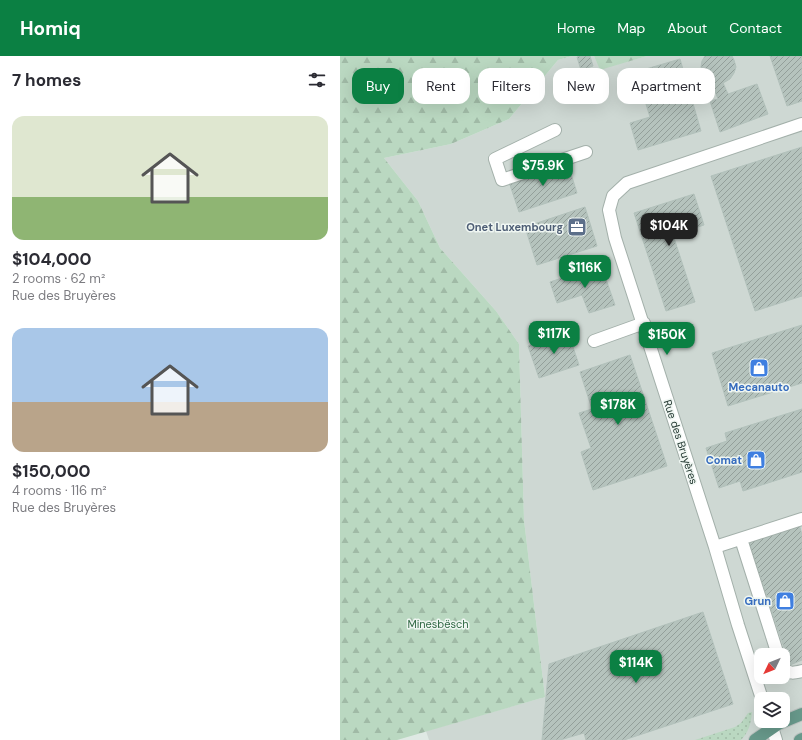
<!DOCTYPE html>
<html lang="en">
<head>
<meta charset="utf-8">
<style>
  :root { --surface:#fff; --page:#f2f2f3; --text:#2b2b33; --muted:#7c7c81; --accent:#0b8043 }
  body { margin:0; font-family:"DM Sans",sans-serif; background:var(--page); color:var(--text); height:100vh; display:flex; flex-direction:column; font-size:15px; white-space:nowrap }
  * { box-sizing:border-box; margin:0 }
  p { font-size:13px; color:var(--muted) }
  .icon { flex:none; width:22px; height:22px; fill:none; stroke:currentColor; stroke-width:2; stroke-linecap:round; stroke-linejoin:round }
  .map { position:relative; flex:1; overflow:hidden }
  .sheet { display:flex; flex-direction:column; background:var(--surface); width:340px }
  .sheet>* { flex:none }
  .hud { position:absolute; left:12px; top:12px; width:380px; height:36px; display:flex; gap:8px }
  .needle { width:26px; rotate:227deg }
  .fabs { position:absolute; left:414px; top:592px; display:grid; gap:8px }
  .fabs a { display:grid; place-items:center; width:36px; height:36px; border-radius:8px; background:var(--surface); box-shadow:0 4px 16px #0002; font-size:20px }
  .price { position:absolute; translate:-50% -34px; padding:0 9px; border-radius:8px; background:var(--accent); color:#fff; font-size:13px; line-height:26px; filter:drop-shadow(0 1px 2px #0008) }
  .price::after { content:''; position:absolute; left:50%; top:24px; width:12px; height:9px; margin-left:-6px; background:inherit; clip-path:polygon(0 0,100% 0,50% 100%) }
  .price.selected { background:#222; color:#fff }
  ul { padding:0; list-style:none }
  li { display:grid; align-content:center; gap:8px; height:212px; padding:0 12px }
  li span { display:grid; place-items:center; height:124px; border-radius:12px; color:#555 }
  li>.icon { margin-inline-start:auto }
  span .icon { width:72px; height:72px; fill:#fffc; stroke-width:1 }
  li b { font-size:17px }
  h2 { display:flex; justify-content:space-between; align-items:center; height:48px; padding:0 12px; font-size:17px }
  .pill { padding:0 14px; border-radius:12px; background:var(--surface); box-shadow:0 4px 16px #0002; font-size:14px; line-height:36px }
  .pill.selected { background:var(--accent); color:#fff }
  header { display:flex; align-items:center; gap:24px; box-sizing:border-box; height:56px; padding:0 20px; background:var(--accent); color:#fff }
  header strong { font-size:19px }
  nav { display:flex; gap:22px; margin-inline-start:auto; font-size:14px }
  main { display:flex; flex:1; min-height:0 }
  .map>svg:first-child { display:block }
</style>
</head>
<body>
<header>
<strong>Homiq</strong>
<nav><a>Home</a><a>Map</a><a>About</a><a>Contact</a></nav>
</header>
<main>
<section class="sheet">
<h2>7 homes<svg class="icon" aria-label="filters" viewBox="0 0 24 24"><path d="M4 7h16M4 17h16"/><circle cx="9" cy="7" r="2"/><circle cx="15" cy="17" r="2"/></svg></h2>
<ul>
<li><span style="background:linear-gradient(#dfe7d0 65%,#8fb573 0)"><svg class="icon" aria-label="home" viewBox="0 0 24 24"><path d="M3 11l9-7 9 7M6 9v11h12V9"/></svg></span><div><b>$104,000</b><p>2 rooms · 62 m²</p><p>Rue des Bruyères</p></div></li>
<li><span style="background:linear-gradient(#a9c7e8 60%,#b9a48a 0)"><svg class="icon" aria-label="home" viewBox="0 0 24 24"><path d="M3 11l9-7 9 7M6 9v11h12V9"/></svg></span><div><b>$150,000</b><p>4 rooms · 116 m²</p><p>Rue des Bruyères</p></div></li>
</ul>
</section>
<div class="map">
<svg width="462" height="684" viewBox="0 0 462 684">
  <defs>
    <pattern id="grass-dots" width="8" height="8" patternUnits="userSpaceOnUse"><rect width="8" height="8" fill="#bad8c1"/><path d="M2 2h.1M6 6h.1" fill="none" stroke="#a0baa6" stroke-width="1.8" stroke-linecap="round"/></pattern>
    <pattern id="forest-firs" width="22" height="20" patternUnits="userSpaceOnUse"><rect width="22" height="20" fill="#bad8c1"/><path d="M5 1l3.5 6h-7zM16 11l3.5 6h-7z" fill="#a0baa6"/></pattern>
    <pattern id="building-hatch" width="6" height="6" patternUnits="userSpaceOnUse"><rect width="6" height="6" fill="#b5c3bd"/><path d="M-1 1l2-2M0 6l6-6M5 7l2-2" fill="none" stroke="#939f9a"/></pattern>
  </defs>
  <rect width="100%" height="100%" fill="#dfe9e4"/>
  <path fill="#ced8d3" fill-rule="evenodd" d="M232,0H254L260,13L307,0H462V684H89L86,675L205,641L184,464L179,288L156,255L100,192L78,145L44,102L111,88L169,63L218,4ZM421,599H443V621H421ZM421,643H443V665H421Z"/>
  <path fill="url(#grass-dots)" d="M412,656C411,667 409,676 401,684H355L395,671L401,667L408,657Z"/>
  <path fill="url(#forest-firs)" d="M0,0H232L218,4L169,63L111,88L44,102L78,145L100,192L156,255L179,288L184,464L205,641L57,684H0Z
    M254,0H307L260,14Z"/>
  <path fill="url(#building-hatch)" stroke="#b2c1bb" d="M240,0H250L253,10L241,14L237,1Z
    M365,0H392L394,4L396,11L394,17L390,23L383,27L388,38L417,28L428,58L380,76L370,45L378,43L372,27L367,23L363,17L361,11L362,5Z
    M430,0H462V45L447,50Z
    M340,3L361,75L298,94L290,67L310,61L296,16Z
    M462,91V240L415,255L371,120Z
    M227,105L237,137L179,156L169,126Z
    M354,138L364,169L333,179L355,246L326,255L294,157Z
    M245,151L257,190L197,209L185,171Z
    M261,209L275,249L249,257L242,239L217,247L210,226Z
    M462,269V327L388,350L372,297Z
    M228,276L239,309L199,322L188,290Z
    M290,299L327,410L253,434L241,396L251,392L239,357L252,353L240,316Z
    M462,353V416L403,435L400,425L379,432L366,392L387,385L385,377Z
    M459,468L462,479V604L450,609L408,485Z
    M363,556L393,648L284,684H246L244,677L220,684H202L209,608Z"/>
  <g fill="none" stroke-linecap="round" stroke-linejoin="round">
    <g stroke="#a3b0aa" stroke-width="14">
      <path id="minor" d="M215,74L155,103L162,124L246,96
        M254,285L304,267
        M401,483L438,599
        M375,491L462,463
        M443,613C450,618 454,617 462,615
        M422,643L398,569L375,491L275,182L269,154L273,140L287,127L462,68
        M430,665L436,684"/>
    </g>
    <g stroke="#bdc3c1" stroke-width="14">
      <path id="major" d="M415,684L438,668L462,658
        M460,684L462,683"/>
    </g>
    <use href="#minor" stroke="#fff" stroke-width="12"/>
    <use href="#major" stroke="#68998b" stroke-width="12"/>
  </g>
  <defs>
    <g id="office-square" transform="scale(1)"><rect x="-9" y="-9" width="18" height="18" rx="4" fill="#5c6f8a" stroke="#eff6f2"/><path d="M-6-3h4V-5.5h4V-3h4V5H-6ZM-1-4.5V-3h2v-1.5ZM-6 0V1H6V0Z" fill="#fff"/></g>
    <g id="shop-square" transform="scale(1)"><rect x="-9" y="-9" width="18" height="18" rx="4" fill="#3f7fe0" stroke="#eff6f2"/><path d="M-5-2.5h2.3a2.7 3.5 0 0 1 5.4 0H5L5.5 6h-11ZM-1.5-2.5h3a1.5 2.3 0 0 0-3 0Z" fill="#fff"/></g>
  </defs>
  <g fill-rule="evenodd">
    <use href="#office-square" x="237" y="171"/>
    <use href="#shop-square" x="419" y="312"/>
    <use href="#shop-square" x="416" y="404"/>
    <use href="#shop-square" x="445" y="545"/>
  </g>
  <g text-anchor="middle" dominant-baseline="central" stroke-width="3" stroke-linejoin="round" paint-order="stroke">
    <g font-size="11" font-weight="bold" fill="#4e5e75" stroke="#eff6f2" text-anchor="end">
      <text x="223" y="171">Onet Luxembourg</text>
    </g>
    <g font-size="11" font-weight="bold" fill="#366cbe" stroke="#eff6f2" text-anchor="end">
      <text x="419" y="331" text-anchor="middle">Mecanauto</text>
      <text x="402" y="404">Comat</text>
      <text x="431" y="545">Grun</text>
    </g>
    <g font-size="11" fill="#223730" stroke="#eff6f2">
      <text transform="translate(341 386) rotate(72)">Rue des Bruyères</text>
    </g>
    <g font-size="11" fill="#316945" stroke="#eff6f2">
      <text x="98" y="568">Minesbësch</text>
    </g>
  </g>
</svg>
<div class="fabs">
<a><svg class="needle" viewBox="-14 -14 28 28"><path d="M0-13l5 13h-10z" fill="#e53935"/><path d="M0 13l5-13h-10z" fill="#7c7c81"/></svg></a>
<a><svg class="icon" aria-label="layers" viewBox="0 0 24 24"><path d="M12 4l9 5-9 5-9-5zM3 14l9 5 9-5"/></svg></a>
</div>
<b class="price" style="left:203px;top:131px">$75.9K</b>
<b class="price selected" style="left:329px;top:191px">$104K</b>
<b class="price" style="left:245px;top:233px">$116K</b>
<b class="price" style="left:214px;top:299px">$117K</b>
<b class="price" style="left:327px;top:300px">$150K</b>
<b class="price" style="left:278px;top:370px">$178K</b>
<b class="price" style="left:296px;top:628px">$114K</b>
<div class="hud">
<a class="pill selected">Buy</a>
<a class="pill">Rent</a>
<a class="pill">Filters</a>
<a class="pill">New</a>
<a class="pill">Apartment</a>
</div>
</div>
</main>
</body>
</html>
